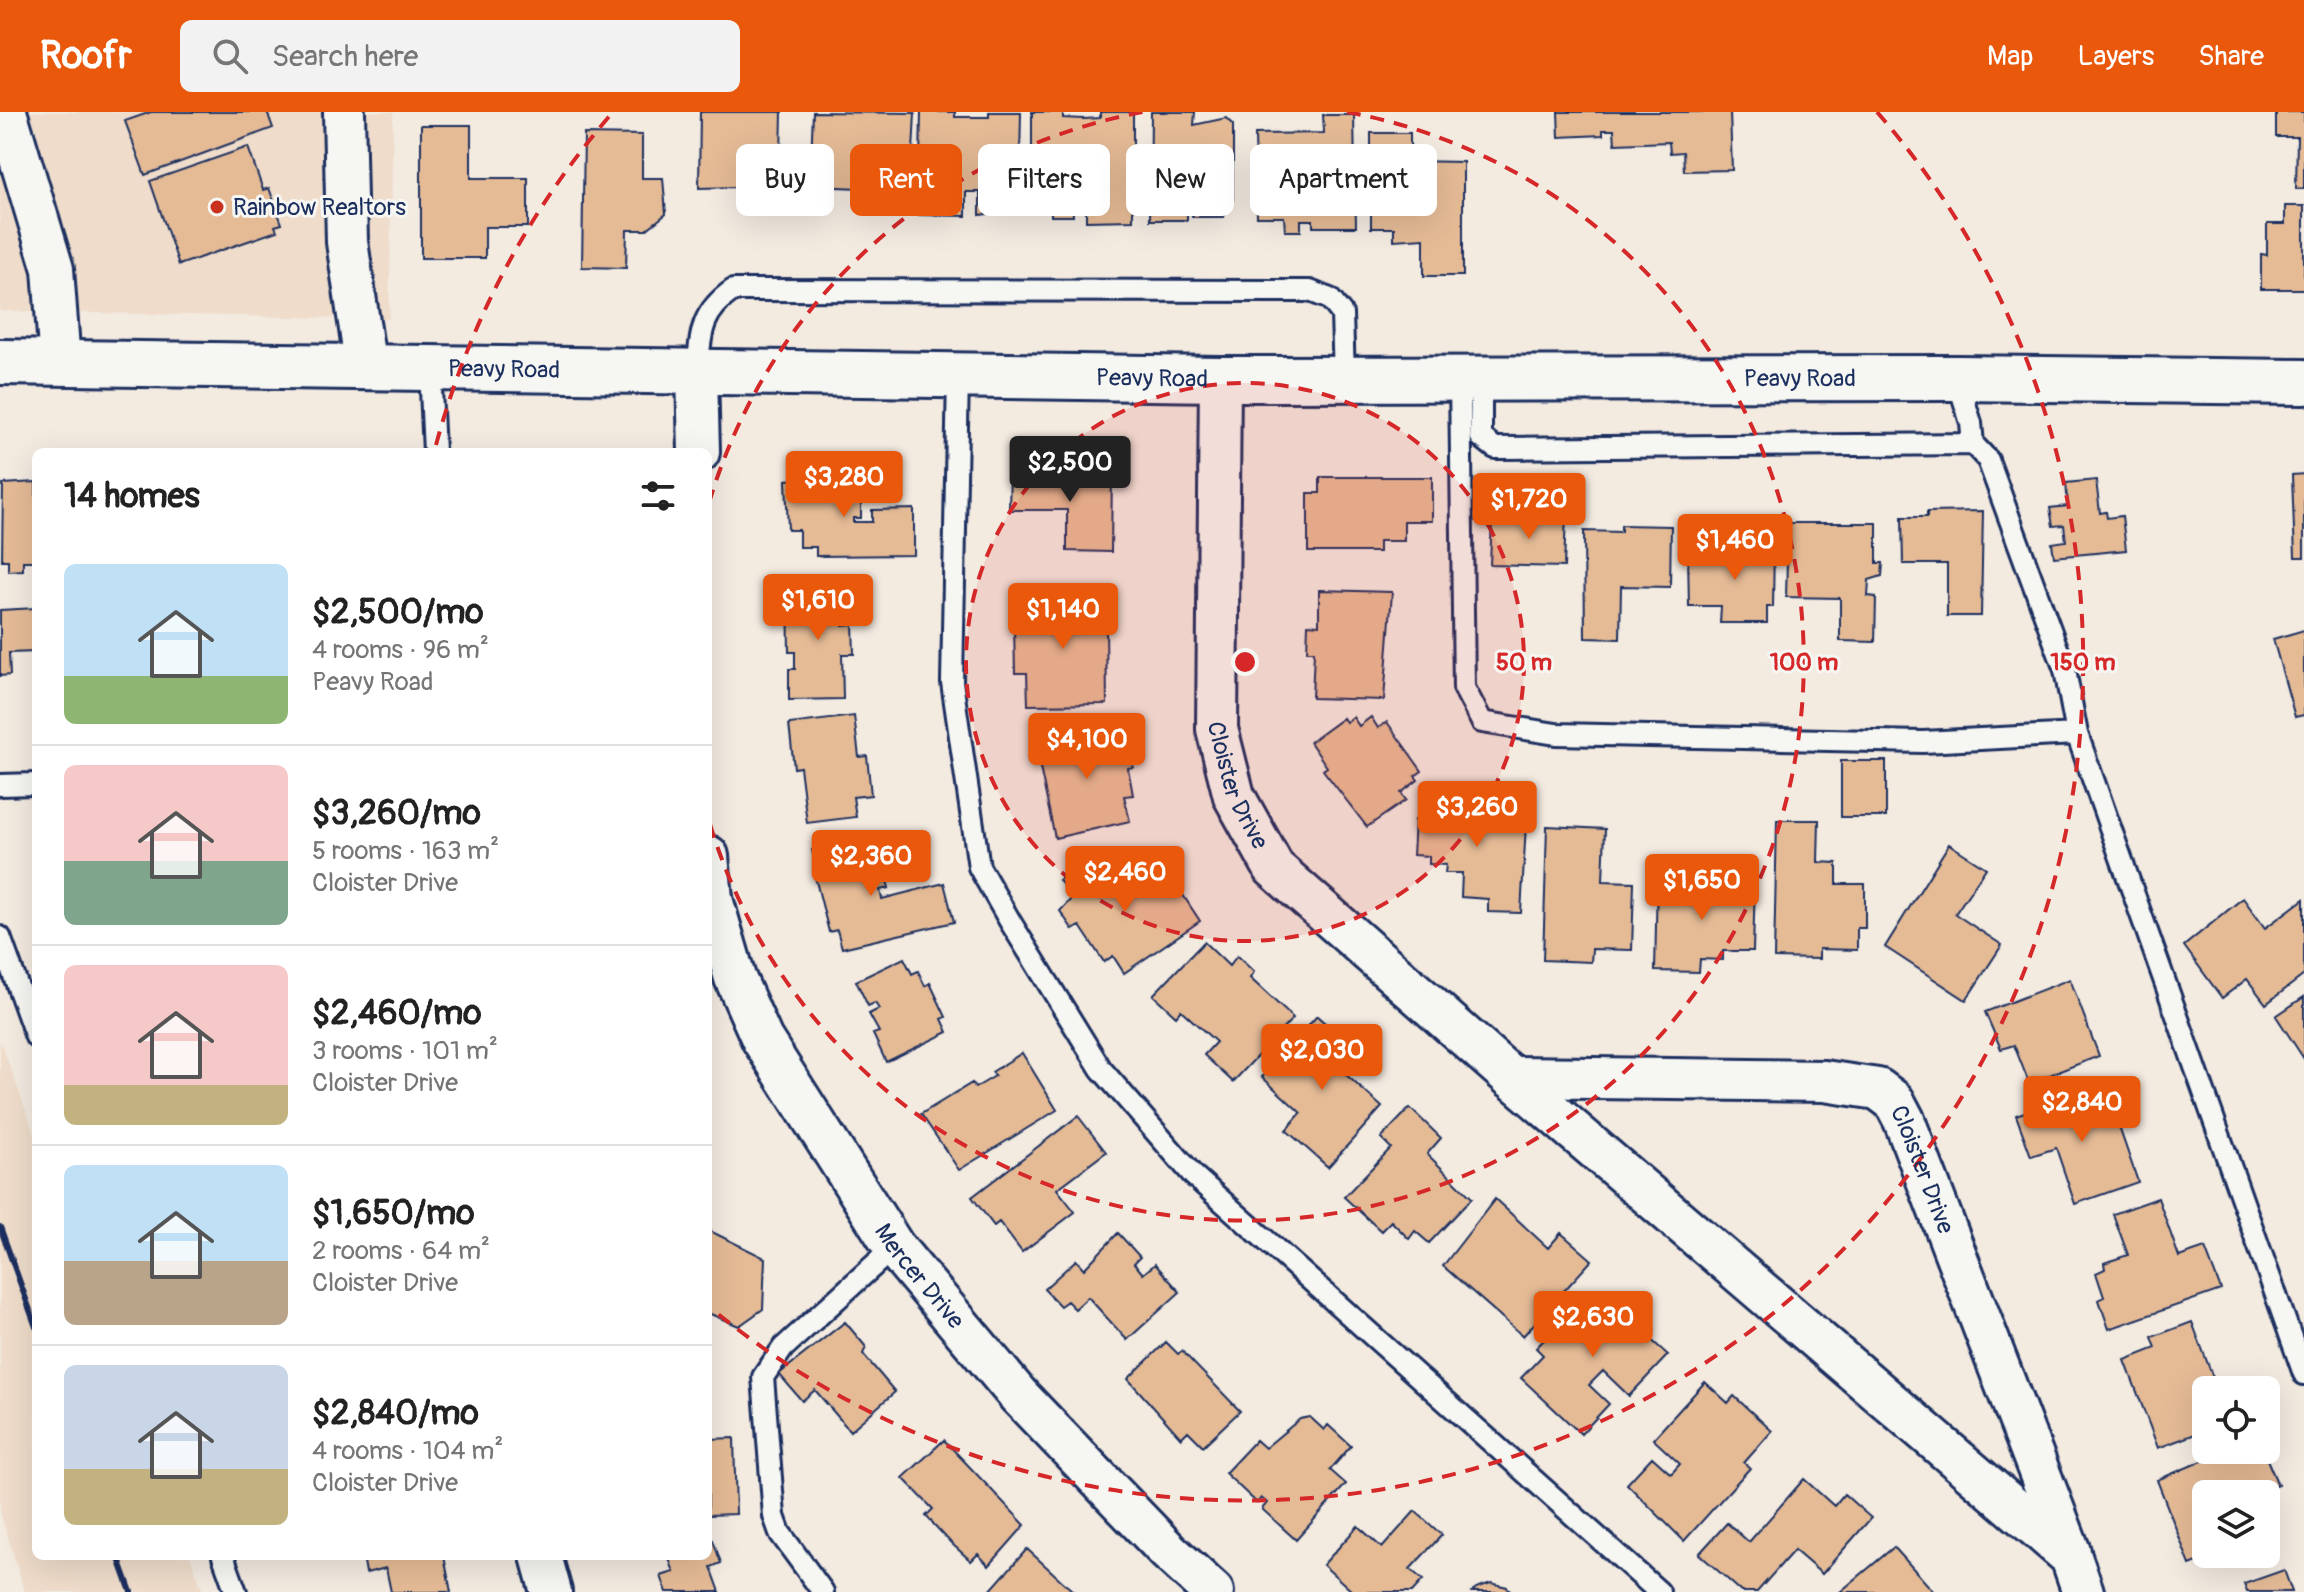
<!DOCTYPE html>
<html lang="en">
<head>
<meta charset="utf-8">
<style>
  :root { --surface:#fff; --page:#f2f2f2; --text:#222; --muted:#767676; --line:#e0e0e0; --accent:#ea580c }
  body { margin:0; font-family:Pangolin,sans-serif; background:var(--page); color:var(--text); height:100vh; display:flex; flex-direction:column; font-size:30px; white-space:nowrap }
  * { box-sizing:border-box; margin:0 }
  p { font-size:26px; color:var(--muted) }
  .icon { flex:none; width:44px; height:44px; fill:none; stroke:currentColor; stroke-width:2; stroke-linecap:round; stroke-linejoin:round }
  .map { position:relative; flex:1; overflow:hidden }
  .details { position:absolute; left:32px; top:336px; width:680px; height:1112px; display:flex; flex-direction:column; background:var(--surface); border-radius:12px; box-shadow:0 8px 32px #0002 }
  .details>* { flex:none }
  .top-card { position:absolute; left:736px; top:32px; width:760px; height:72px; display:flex; gap:16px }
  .fabs { position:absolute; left:2192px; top:1264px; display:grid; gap:16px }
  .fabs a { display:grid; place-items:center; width:88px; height:88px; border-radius:12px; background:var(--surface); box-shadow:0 8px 32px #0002; font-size:40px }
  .price { position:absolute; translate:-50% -68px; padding:0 18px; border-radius:8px; background:var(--accent); color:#fff; font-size:26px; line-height:52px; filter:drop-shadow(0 2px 4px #0008) }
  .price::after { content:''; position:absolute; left:50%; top:48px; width:24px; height:18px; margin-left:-12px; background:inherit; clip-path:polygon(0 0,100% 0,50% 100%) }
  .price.selected { background:#222; color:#fff }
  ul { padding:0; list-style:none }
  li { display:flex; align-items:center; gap:24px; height:200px; padding:0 32px }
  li+li { border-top:2px solid var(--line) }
  li span { display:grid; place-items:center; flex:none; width:224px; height:160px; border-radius:12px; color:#555 }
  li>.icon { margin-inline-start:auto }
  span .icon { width:96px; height:96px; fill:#fffc; stroke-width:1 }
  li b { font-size:34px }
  h2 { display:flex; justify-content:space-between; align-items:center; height:96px; padding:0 32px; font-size:34px }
  .tag { padding:0 28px; border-radius:12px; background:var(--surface); box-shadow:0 8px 32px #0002; font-size:28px; line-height:72px }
  .tag.selected { background:var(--accent); color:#fff }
  header { display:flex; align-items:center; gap:48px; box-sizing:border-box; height:112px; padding:0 40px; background:var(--accent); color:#fff }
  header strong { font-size:38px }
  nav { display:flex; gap:44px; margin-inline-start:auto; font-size:28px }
  .search { width:560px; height:72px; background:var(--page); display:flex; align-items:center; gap:20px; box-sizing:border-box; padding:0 28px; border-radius:12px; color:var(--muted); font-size:30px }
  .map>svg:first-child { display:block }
</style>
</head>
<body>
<header>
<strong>Roofr</strong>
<div class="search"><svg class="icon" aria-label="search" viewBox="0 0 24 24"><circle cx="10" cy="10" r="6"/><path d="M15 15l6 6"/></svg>Search here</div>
<nav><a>Map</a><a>Layers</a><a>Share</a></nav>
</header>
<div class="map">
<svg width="2304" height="1480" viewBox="0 0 2304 1480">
  <rect width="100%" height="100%" fill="#f3eae0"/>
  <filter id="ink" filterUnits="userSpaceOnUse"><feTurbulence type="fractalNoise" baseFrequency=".0125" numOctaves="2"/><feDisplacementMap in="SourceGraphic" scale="16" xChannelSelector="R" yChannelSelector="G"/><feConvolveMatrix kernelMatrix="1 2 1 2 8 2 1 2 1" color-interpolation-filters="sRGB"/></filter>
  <g filter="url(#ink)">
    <path fill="#efdcca" d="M0,0H393L389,207L0,199Z
      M0,928L36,1026V1444H190L203,1480H25L0,1399Z"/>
    <path fill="#e5bb96" stroke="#1b2f5e" stroke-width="2" d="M151,0H267L273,16L145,63L125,9Z
      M700,0H782L780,89H738V75L699,76Z
      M813,0L915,1L910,98L861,96L862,76L810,74Z
      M921,0H955V5H989V0H1021L1019,97L980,103V80H966V104L919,103Z
      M1032,0H1063V6L1084,7L1100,6V0H1133V108L1086,109V81H1072L1073,104H1051V94L1032,95Z
      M1151,0H1195L1194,13L1226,6L1233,13V92H1223L1224,105H1192L1193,90H1187V108H1150Z
      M1558,0H1730L1732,58L1684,59L1683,40L1670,41L1669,30L1615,32L1614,18H1603V23L1559,25Z
      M2276,0H2304V77H2296L2297,25H2276Z
      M1323,3H1354L1356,115H1313V108H1301V119H1285L1284,105H1257L1255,22L1324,21Z
      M421,13H471V66H528V115H485V146H421Z
      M1371,21H1410V49L1463,50V164H1424V126L1394,128V116H1371Z
      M584,22L642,23V66H663L666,102L646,118H627L626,156L582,155Z
      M248,35L263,78L269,76L282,112L275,114L277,119L179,153L150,69Z
      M2285,94H2304V177H2261V142L2267,143V112H2285Z
      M799,357H834V369L861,368V406H853V410H872V398L914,397V443L816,444V435H799V418H788L786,368L800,367Z
      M1010,360L1112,361L1111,440L1067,439V398H1009Z
      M2304,362V445H2295L2292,363Z
      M1320,365H1432V409H1404V429H1379V440H1308V381H1320Z
      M2096,368L2100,401L2106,400L2107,406L2122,404L2126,438L2054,445L2052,431L2066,429L2064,413L2053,414L2050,396L2068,394L2066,371Z
      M36,370V449H23V458L8,459V448H2L3,372Z
      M1983,399L1981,504H1947V452H1903L1902,405H1927V400Z
      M1522,401L1566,402L1564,455L1490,453L1492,405L1522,406Z
      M1788,411H1877V451H1883L1882,464L1869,468L1868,484L1876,485L1875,530L1840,529V486L1786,485Z
      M1621,413L1671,414L1670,475L1621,474L1620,527L1585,526L1584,419L1621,420Z
      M1725,432H1774L1773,495H1767V511H1720L1721,494H1689L1688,444H1725Z
      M808,472H843V513L853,512L854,542H842L843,587L789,588V557H795V540H789L788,479H808Z
      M1319,478L1392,480L1384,588L1312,586L1314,539H1307L1308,512L1319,513Z
      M1097,479V514H1106L1107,592L1028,593L1027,561H1015L1014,513L1035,512V480Z
      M36,496V540L9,541L10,563L0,564V498Z
      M2304,518V603L2295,605L2273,527Z
      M854,604L859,645L867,644L871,683L853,685L856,705L807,711L800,655L794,656L789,612Z
      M1353,605L1359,614L1371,605L1378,616L1387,610L1422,659L1415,664L1418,668L1401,681L1406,688L1367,715L1323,658L1327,655L1310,630L1343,606L1346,610Z
      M1124,613L1133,655L1128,656L1133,683L1124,684L1130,709L1055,726L1036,637Z
      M1841,649H1886V705H1841Z
      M1456,673L1484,674L1483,698L1505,699L1504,710L1526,712L1521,801L1488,800V787L1461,785L1462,761H1445L1446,753L1429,752V744L1413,743L1415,708L1431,709L1432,698L1455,699Z
      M1777,708H1819L1818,750L1837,751V772H1865V816H1857V838L1819,837V847L1774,846Z
      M1547,714L1605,717L1603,769L1634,770L1632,838L1592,837L1591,850L1543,848Z
      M858,725L864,749L881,747L889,776L880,778L882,787L944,771L954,810L842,836L837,818L829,820L814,761L818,760L812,738Z
      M1949,732L1986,756L1955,802L2002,833L1966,888L1885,835Z
      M1093,745L1113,773L1121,767L1130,781L1154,764L1161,776L1173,768L1200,809L1124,861L1113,844L1104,850L1080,814L1073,818L1060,799L1072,786L1059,768Z
      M1657,767L1755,770L1753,839H1723V848L1700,847L1699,860L1655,859Z
      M2243,786L2265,816L2304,787V863L2266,892L2247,867L2222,886L2184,834Z
      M1204,830L1229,854L1237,844L1254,860L1250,866L1293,906L1233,970L1204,943L1216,930L1181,898L1176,904L1153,883Z
      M904,846L912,862L918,859L925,874L930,871L946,905L942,907L948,920L886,950L873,922L879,920L869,902L879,897L875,891L868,894L856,869Z
      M2070,867L2099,944L2029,971L2014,933L2001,937L1985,900Z
      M2304,885V947L2276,904Z
      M1317,904L1350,933L1346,936L1357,946L1344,961L1382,995L1328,1055L1286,1018L1301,1001L1262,965Z
      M1022,941L1057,998L959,1058L921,1002L972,971L975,976L995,964L992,960Z
      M2107,980L2138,1070L2075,1092L2056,1036L2031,1044L2016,1003L2075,982L2078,989Z
      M1410,996L1441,1026L1427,1042L1472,1086L1429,1131L1415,1119L1409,1127L1391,1109L1381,1119L1344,1085L1391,1036L1381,1026Z
      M1078,1004L1106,1040L1057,1077L1075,1100L1022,1140L999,1110L994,1114L972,1085Z
      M2158,1086L2179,1145L2205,1136L2221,1178L2109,1217L2099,1188L2104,1185L2096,1161L2105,1157L2104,1151L2128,1143L2113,1102Z
      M1495,1087L1548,1136L1561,1121L1592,1148L1523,1224L1443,1154Z
      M708,1118L765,1146L763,1197L739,1214L708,1201Z
      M1118,1121L1140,1145L1134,1151L1143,1162L1155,1152L1180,1180L1127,1228L1088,1185L1075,1197L1067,1189L1060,1194L1044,1177L1076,1148L1084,1157Z
      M1600,1182L1611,1193L1618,1185L1654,1219L1648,1225L1668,1243L1629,1284L1603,1259L1589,1273L1609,1292L1581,1322L1521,1266L1543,1243L1536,1236L1579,1192L1585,1198Z
      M845,1210L866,1235L863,1242L895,1280L850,1319L815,1278L802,1289L779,1262Z
      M2192,1210L2215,1271L2205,1275L2206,1318L2158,1336L2125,1248L2156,1236L2152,1225Z
      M1166,1230L1178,1242L1182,1239L1240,1299L1203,1334L1188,1319L1181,1326L1128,1267Z
      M1705,1270L1728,1291L1734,1284L1772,1319L1744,1351L1750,1356L1684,1429L1627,1372L1652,1345L1671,1362L1680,1352L1653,1327Z
      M1310,1305L1324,1318L1328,1313L1351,1334L1330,1358L1346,1372L1296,1428L1262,1397L1267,1391L1261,1386L1257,1391L1225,1361L1256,1328L1265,1336L1300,1307Z
      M708,1319L709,1327L734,1326L736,1402L708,1403Z
      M944,1328L1025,1413L989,1454L978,1442L971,1449L951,1431L926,1404L933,1397L903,1366Z
      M2228,1338H2263L2278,1373L2255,1382H2206V1442H2218L2190,1453L2157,1368Z
      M1804,1367L1834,1394L1844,1382L1871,1406L1822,1462L1794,1438L1757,1480H1742L1699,1442L1727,1411L1749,1430Z
      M1415,1399L1442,1423L1410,1457L1423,1468L1412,1480H1353L1323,1453L1358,1414L1382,1436Z
      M713,1428L721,1451L711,1455L720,1480H667L661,1464L674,1460L668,1444H708V1430Z
      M1894,1435L1934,1480H1840Z
      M1027,1437L1074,1480H989Z
      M363,1444H444L451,1480H391L386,1456L366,1461Z
      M2284,1458L2292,1480H2247L2244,1472Z
      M1491,1471L1507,1475L1512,1480H1472L1476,1476Z"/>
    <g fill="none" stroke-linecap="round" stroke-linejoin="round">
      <g stroke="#1b2f5e" stroke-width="26">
        <path id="lane" d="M430,257L434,340
          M697,261C701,223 699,202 733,178L1310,179L1330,187L1342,202L1344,266
          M958,264L952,570L979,755L1011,811L1101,957L1193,1063L1659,1480
          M1460,267L1464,576L1482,610L1556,622L1923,630L2077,622L2065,558L1988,348L1973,332
          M1481,268V325L1495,336L1973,332L1971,311L1957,266
          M2077,622L2304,1262
          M0,673L36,672
          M0,825L36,925
          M223,1444L236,1480
          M823,1480L780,1421L774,1404L763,1265L783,1236L894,1135"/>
      </g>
      <g stroke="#1b2f5e" stroke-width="46">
        <g id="street">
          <path d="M6,0L53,157L60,251"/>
          <path d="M344,0L347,130L366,257"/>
          <path d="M697,261L699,340"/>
          <path id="s1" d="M1220,267L1217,617L1234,684L1274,756L1511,965L2071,1445L2083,1480"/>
          <path d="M708,744L712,787L708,802"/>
          <path id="s2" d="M712,787L735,866L762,927L894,1135L1018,1283L1168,1439L1213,1480"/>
          <path id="s3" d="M1511,965L1824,969L1878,977L1894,989L1904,1008L2070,1440"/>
          <path d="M541,1444L551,1480"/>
        </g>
      </g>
      <g stroke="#1b2f5e" stroke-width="50">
        <g id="secondary">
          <path id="s4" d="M0,250L1220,267L1957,266L2304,270"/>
        </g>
      </g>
      <use href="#lane" stroke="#f6f6f2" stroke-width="20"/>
      <use href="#street" stroke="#f6f6f2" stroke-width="40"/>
      <use href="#secondary" stroke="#f6f6f2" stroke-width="44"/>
      <path stroke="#1b2f5e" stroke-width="6" d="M0,1115L36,1215
        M118,1444L131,1480"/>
    </g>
  </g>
  <circle cx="1245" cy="550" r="279" fill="#d62828" fill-opacity=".12"/>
  <g fill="none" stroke="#d62828" stroke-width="4" stroke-dasharray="14 10">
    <circle cx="1245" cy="550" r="279"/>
    <path d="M709 391A559 559 0 0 1 1143 0M1347 0A559 559 0 1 1 709 709"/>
    <path d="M436 333A838 838 0 0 1 613 0M1877 0A838 838 0 0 1 712 1197"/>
  </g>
  <circle fill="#c8321e" stroke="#f6f6f2" stroke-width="3" cx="217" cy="95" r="8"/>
  <g text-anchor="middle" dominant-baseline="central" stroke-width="6" stroke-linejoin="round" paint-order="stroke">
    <g font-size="24" fill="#1b2f5e" stroke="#f6f6f2" text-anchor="start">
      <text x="233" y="95">Rainbow Realtors</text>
    </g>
    <g font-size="24" fill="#1b2f5e" stroke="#f6f6f2">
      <text stroke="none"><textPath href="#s4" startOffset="504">Peavy Road</textPath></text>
      <text stroke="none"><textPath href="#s4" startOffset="1152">Peavy Road</textPath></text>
      <text stroke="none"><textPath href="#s4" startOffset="1800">Peavy Road</textPath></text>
      <text stroke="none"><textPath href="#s1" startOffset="410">Cloister Drive</textPath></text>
      <text stroke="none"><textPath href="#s3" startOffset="462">Cloister Drive</textPath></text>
      <text stroke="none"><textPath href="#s2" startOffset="434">Mercer Drive</textPath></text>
    </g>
  </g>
  <circle cx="1245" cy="550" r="12" fill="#d62828" stroke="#f6f6f2" stroke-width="4"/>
  <g font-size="24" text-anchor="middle" font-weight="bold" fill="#d62828" stroke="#f6f6f2" stroke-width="6" stroke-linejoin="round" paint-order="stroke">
    <text x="1524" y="558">50 m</text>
    <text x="1804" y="558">100 m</text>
    <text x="2083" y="558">150 m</text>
  </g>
</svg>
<div class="fabs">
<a><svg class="icon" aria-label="locate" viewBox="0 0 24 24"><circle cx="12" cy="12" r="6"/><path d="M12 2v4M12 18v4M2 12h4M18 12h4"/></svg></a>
<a><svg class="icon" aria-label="layers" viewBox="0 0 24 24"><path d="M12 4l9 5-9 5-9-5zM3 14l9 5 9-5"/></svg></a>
</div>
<b class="price selected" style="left:1070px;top:392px">$2,500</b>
<b class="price" style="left:844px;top:407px">$3,280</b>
<b class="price" style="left:1529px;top:429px">$1,720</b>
<b class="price" style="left:1735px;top:470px">$1,460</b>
<b class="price" style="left:818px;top:530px">$1,610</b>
<b class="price" style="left:1063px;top:539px">$1,140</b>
<b class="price" style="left:1087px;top:669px">$4,100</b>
<b class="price" style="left:1477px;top:737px">$3,260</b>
<b class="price" style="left:871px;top:786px">$2,360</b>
<b class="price" style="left:1125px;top:802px">$2,460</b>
<b class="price" style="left:1702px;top:810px">$1,650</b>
<b class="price" style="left:1322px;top:980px">$2,030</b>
<b class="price" style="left:2082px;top:1032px">$2,840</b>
<b class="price" style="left:1593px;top:1247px">$2,630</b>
<div class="top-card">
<a class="tag">Buy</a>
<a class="tag selected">Rent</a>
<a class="tag">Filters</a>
<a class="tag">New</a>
<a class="tag">Apartment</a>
</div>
<section class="details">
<h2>14 homes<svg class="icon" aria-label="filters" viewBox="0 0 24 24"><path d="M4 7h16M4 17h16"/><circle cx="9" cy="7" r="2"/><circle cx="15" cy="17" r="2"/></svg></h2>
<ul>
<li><span style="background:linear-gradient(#bfe0f5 70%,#8fb573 0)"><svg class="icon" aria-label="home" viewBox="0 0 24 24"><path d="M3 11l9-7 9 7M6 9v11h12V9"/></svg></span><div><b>$2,500/mo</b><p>4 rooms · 96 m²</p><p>Peavy Road</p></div></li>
<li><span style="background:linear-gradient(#f6c9c9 60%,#7fa58c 0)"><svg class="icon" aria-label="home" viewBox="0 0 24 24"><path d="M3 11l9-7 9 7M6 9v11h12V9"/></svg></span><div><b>$3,260/mo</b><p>5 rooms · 163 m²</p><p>Cloister Drive</p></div></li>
<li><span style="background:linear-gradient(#f6c9c9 75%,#c2b280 0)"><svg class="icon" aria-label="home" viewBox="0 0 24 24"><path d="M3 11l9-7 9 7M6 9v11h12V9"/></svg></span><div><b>$2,460/mo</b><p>3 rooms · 101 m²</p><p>Cloister Drive</p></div></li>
<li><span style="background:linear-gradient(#bfe0f5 60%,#b9a48a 0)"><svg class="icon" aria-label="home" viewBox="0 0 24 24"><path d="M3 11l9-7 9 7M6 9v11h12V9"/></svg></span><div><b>$1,650/mo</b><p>2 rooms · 64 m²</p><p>Cloister Drive</p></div></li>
<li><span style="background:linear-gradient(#c9d6e8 65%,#c2b280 0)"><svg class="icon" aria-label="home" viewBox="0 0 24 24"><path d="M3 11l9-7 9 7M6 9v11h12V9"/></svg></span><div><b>$2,840/mo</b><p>4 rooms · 104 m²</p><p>Cloister Drive</p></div></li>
</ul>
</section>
</div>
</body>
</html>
